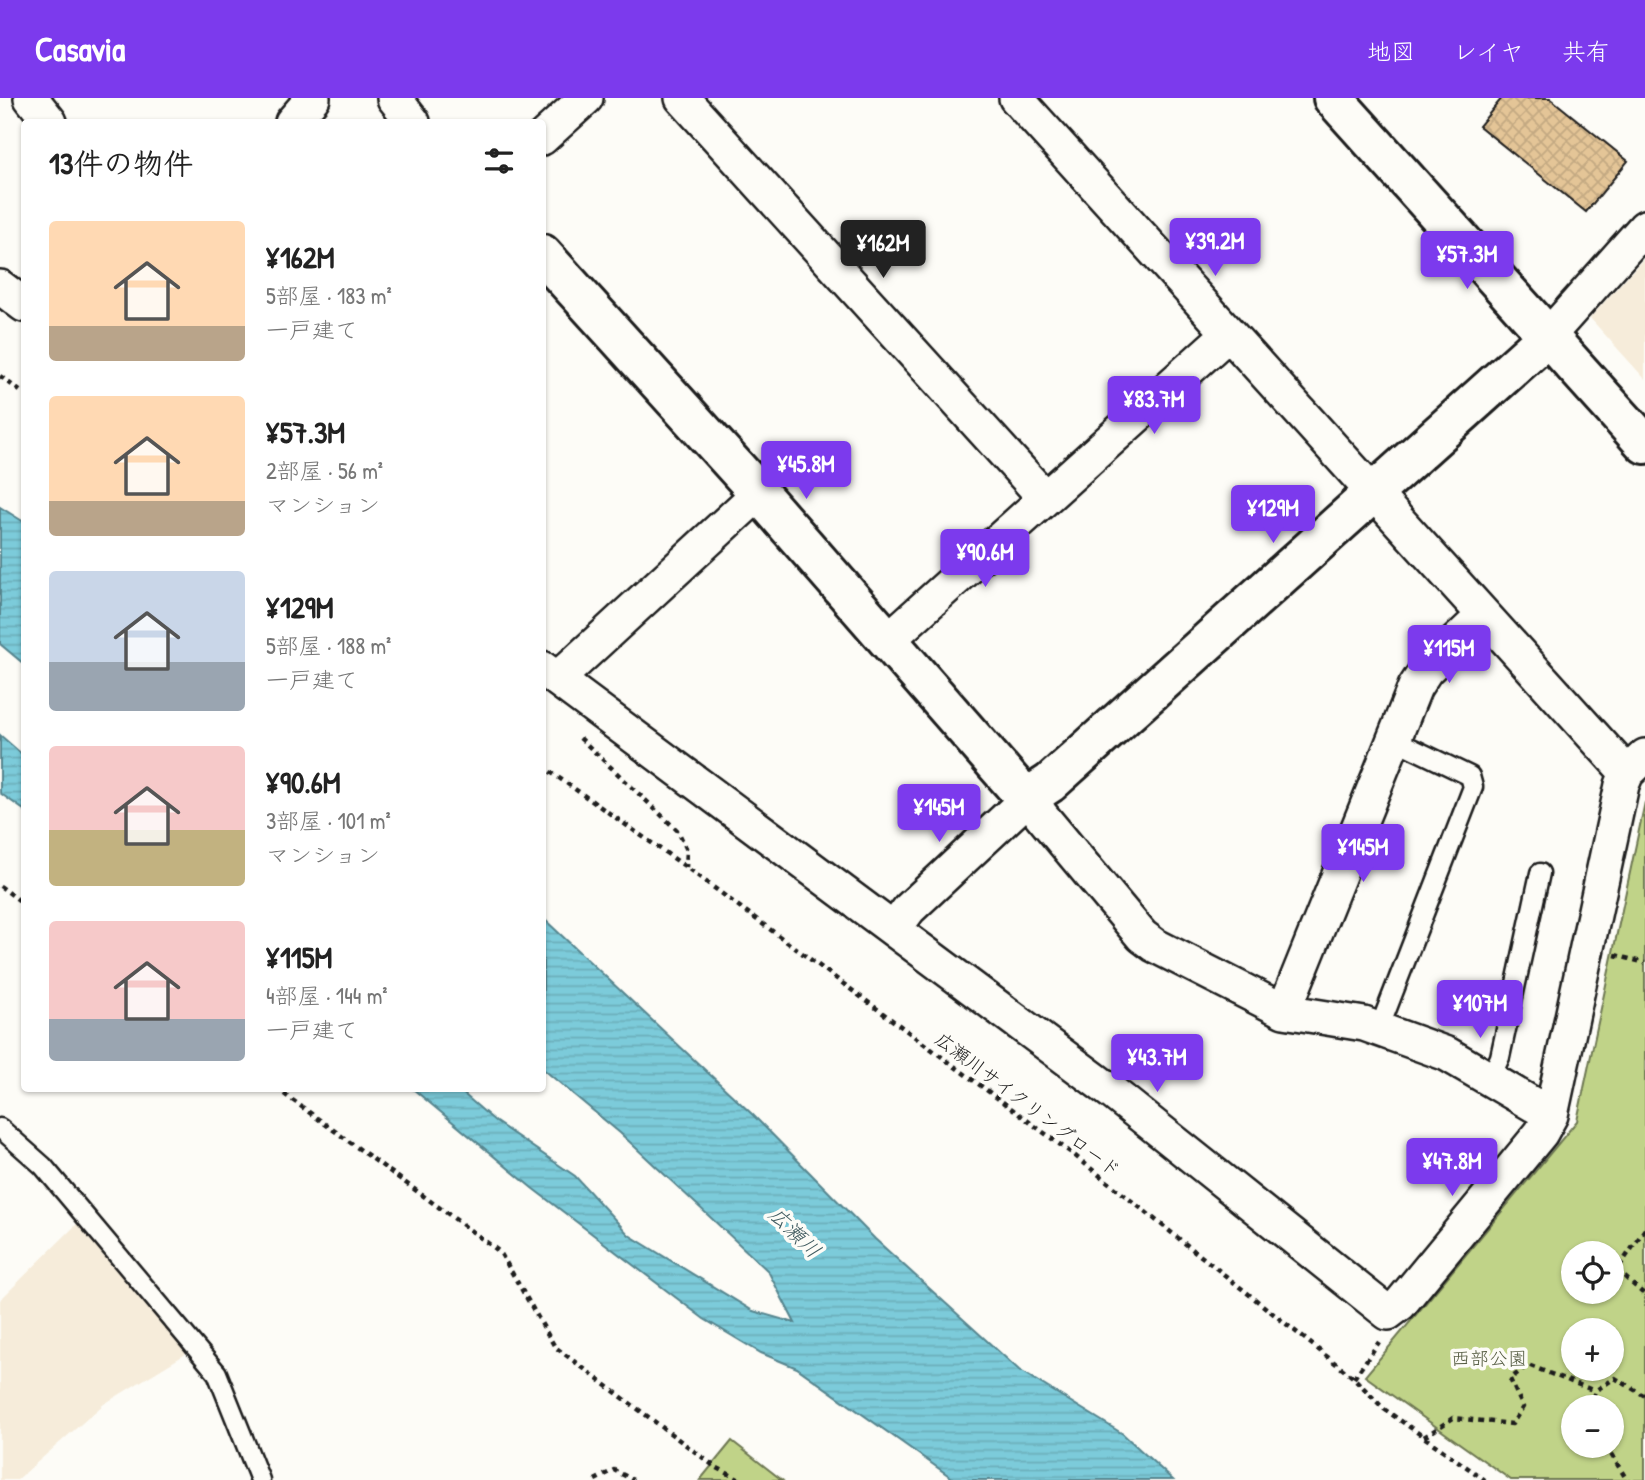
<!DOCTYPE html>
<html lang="ja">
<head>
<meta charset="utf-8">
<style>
  :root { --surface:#fff; --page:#f6f6f6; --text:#222; --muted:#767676; --accent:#7c3aed }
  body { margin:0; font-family:"Patrick Hand","Klee One",sans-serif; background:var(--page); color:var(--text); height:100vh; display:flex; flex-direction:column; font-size:26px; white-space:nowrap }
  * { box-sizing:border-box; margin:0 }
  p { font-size:23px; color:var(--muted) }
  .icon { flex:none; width:38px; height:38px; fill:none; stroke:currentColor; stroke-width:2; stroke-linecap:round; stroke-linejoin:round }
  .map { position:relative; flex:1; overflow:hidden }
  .panel { position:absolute; left:21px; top:21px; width:525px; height:973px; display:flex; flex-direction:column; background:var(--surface); border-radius:7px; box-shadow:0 2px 5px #0004 }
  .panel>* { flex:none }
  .controls { position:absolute; left:1561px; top:1143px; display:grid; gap:14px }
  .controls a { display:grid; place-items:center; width:63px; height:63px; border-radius:50%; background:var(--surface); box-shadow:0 2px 5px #0004; font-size:35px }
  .price { position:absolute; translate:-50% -60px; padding:0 16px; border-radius:7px; background:var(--accent); color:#fff; font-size:23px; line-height:46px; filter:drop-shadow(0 2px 4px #0008) }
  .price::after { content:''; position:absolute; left:50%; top:42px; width:21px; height:16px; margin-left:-10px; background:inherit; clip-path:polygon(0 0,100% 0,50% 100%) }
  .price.active { background:#222; color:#fff }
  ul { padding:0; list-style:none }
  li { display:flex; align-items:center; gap:21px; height:175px; padding:0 28px }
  li span { display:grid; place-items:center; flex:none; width:196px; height:140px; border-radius:7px; color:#555 }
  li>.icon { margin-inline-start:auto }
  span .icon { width:84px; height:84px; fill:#fffc; stroke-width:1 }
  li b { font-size:30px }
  h2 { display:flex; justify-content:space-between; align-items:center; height:84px; padding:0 28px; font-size:30px }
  header { display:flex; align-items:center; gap:42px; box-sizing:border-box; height:98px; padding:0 35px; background:var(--accent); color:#fff }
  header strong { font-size:33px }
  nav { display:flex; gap:38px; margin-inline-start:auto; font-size:24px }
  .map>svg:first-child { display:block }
</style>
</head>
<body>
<header>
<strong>Casavia</strong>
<nav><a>地図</a><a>レイヤ</a><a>共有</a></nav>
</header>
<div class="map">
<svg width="1645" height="1382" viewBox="0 0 1645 1382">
  <defs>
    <pattern id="water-rules" width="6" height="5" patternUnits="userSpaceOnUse" patternTransform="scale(1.75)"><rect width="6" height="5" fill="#7ccbda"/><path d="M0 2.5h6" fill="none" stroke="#6baeba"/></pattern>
    <pattern id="building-cross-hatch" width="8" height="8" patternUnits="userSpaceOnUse" patternTransform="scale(1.75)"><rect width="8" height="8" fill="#e4c597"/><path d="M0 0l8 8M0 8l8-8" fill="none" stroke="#c3a982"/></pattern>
  </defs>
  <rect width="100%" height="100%" fill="#fdfcf7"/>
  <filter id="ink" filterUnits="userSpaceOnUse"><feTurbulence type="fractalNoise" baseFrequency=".0143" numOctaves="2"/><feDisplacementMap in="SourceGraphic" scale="14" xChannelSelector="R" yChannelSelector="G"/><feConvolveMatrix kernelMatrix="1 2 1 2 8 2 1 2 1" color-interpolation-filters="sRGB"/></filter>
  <g filter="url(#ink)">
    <path fill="#f6ecda" d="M1645,159V281L1590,220Z
      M82,1121L189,1254L104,1306L17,1382H0V1202Z"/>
    <path fill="#c0d388" stroke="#6e7852" stroke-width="2" fill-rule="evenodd" d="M1645,704V1382H1511L1365,1278L1577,1023ZM1573,1155H1612V1194H1573ZM1573,1232H1612V1270H1573ZM1573,1309H1612V1348H1573Z
      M732,1343L782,1382H700Z"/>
    <path fill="url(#water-rules)" stroke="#56858e" stroke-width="2" d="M0,409L24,424V566L0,546Z
      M0,637L24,658V712L0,695Z
      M543,820L753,1017L875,1141L1019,1272L1123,1336L1173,1382H955L797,1270L761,1255L704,1221L532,1090L413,991H458L496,1024L575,1078L629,1137L753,1213L795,1225L768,1173L620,1035L543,971Z"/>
    <path fill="url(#building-cross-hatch)" stroke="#1c1c1c" stroke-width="2" d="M1502,0H1550L1628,63L1586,114L1479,28Z"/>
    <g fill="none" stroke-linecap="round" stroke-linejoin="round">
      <g stroke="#1c1c1c" stroke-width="23">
        <path id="lane" d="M1379,931L1473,689L1470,678L1393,641
          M1491,979L1500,959L1540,775
          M0,1030L43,1068L217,1275L260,1382"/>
      </g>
      <g stroke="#1c1c1c" stroke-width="38">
        <path id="street" d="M31,0L50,24
          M394,0L413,24
          M682,0L1045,400
          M1016,0L1627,675
          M292,24L313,0
          M542,40L586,0
          M0,189L24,207
          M1548,238L1645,129
          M888,542L1228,236
          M542,570L1113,995L1388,1215L1400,1206L1541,1035L1551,1017L1622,687L1627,675L1645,658
          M560,582L566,573L759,395
          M894,831L909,811L1030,698L1041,717L1142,838L1154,847L1284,913L1364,926L1447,956L1551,1017
          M1284,913L1415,589L1426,572L1483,518"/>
      </g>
      <g stroke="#1c1c1c" stroke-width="44">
        <path id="secondary" d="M1333,0L1645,346
          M542,156L759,395L1015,688L1030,698L1050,685L1548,238"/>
      </g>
      <path stroke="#1c1c1c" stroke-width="4.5" stroke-dasharray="5 5" stroke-linecap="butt" d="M0,278L24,296
        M580,640L678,733L687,752L686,769
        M542,668L686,769L1074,1057L1354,1280L1384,1311L1485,1382
        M0,788L24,806
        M1615,857L1645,865
        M276,990L500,1154L555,1249L714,1368L740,1382
        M1645,1131L1617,1172L1645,1197
        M1354,1280L1379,1244
        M1590,1309L1595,1293L1615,1280L1645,1298
        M1424,1339L1453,1320L1512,1326L1523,1309L1510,1281L1528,1267L1595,1293
        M1606,1348L1627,1382
        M595,1382L614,1372L633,1382"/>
      <use href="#lane" stroke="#fdfcf7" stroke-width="18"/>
      <use href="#street" stroke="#fdfcf7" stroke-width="33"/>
      <use href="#secondary" stroke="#fdfcf7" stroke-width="38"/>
    </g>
  </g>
  <g text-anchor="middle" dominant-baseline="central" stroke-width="7" stroke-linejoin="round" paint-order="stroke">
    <g font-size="19" fill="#1c1c1c" stroke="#fdfcf7">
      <text transform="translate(1028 1006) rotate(37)">広瀬川サイクリングロード</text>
    </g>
    <g font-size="19" fill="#555c42" stroke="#fdfcf7">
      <text x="1489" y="1260">西部公園</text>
    </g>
    <g font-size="21" font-style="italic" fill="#3e595e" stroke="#fdfcf7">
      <text transform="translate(795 1134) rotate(44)">広瀬川</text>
    </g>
  </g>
</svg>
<div class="controls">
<a><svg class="icon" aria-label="locate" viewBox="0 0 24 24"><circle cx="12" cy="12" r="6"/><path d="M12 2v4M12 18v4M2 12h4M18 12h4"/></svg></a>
<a>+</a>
<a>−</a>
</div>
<b class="price" style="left:1215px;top:180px">¥39.2M</b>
<b class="price active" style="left:883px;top:182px">¥162M</b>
<b class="price" style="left:1467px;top:193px">¥57.3M</b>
<b class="price" style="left:1154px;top:338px">¥83.7M</b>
<b class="price" style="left:806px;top:403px">¥45.8M</b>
<b class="price" style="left:1273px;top:447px">¥129M</b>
<b class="price" style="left:985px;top:491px">¥90.6M</b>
<b class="price" style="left:1449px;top:587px">¥115M</b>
<b class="price" style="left:939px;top:746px">¥145M</b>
<b class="price" style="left:1363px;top:786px">¥145M</b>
<b class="price" style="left:1480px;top:942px">¥107M</b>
<b class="price" style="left:1157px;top:996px">¥43.7M</b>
<b class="price" style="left:1452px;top:1100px">¥47.8M</b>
<section class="panel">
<h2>13件の物件<svg class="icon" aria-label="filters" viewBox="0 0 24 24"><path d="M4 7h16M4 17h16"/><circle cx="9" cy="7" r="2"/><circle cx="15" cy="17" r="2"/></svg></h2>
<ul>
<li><span style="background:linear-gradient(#ffd9b3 75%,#b9a48a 0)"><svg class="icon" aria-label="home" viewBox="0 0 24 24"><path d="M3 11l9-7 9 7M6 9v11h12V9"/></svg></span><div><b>¥162M</b><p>5部屋 · 183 m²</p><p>一戸建て</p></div></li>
<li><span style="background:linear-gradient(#ffd9b3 75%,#b9a48a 0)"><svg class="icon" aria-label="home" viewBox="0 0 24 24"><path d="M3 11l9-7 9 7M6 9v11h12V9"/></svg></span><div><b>¥57.3M</b><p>2部屋 · 56 m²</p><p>マンション</p></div></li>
<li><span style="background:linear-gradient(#c9d6e8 65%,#9aa5b1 0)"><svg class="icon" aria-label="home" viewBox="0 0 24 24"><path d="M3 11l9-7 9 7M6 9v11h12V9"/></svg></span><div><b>¥129M</b><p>5部屋 · 188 m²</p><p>一戸建て</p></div></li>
<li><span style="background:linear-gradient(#f6c9c9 60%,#c2b280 0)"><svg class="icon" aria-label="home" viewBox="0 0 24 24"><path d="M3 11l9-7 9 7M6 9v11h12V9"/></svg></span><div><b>¥90.6M</b><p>3部屋 · 101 m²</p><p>マンション</p></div></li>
<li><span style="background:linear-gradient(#f6c9c9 70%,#9aa5b1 0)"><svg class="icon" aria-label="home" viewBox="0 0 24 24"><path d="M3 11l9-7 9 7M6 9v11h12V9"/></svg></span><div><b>¥115M</b><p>4部屋 · 144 m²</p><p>一戸建て</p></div></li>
</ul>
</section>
</div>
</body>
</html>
